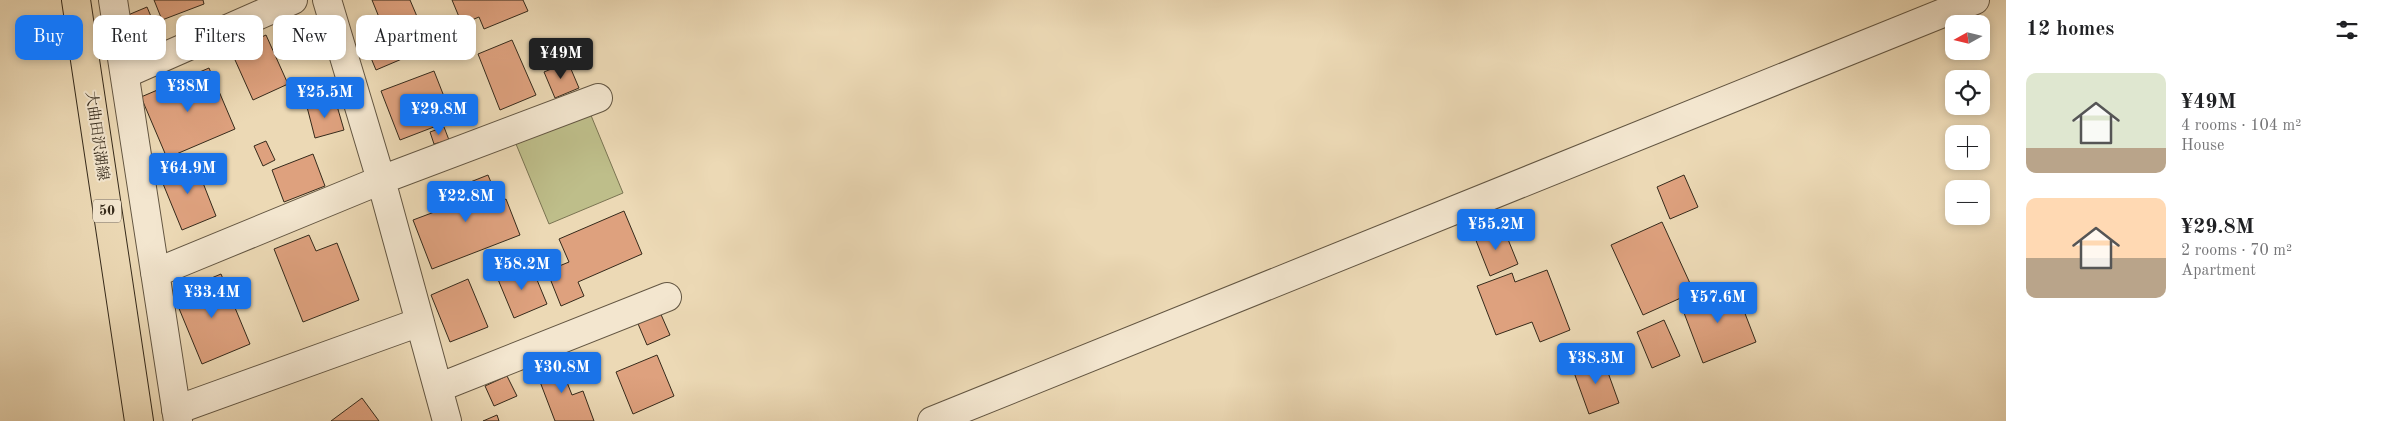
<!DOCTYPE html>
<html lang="en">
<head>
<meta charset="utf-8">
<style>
  :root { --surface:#fff; --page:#f6f6f6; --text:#202124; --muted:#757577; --accent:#1a73e8 }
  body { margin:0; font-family:"Old Standard TT","Noto Serif JP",serif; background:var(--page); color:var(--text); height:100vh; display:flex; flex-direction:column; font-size:19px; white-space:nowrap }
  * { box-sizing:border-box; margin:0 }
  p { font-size:16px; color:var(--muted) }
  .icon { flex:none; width:28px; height:28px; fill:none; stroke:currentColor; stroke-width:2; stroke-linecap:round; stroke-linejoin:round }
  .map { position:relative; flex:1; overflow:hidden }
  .drawer { display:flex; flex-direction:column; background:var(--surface); width:375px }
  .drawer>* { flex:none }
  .banner { position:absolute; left:15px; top:15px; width:475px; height:45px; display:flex; gap:10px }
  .needle { width:32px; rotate:262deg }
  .controls { position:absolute; left:1945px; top:15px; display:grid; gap:10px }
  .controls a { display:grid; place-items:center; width:45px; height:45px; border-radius:10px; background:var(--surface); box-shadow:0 2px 8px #0003; font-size:25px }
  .price { position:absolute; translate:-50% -42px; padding:0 11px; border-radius:5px; background:var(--accent); color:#fff; font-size:16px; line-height:32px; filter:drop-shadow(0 1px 2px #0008) }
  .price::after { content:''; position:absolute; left:50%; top:30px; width:15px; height:11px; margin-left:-8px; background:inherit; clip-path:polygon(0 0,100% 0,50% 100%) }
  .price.current { background:#222; color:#fff }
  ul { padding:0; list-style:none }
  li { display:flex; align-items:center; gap:15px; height:125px; padding:0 20px }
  li span { display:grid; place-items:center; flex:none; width:140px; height:100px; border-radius:10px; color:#555 }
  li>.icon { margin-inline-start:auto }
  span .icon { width:60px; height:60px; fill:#fffc; stroke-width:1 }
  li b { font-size:21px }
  h2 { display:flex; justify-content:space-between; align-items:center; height:60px; padding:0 20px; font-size:21px }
  .tag { padding:0 18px; border-radius:10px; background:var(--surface); box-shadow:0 2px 8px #0003; font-size:18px; line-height:45px }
  .tag.current { background:var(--accent); color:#fff }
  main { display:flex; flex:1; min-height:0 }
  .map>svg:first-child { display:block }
</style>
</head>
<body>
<main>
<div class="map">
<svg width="2006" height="421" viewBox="0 0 2006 421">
  <rect width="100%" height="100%" fill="#ecd9b5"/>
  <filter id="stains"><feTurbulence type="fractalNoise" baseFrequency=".004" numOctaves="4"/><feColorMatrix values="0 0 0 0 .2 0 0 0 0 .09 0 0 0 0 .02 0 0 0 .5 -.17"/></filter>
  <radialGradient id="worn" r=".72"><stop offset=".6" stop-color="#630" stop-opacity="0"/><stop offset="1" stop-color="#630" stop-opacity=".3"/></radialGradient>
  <path fill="#bebe8a" stroke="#7a7452" d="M590,113L623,193L549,224L516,144Z"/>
  <path fill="#dea17e" stroke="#352a1b" d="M154,0H203L204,4L162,20Z
    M372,0H410L430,47L376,70L366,46L387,37Z
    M452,0H523L528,11L484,29L479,17L462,24Z
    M147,7L158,33L140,41L128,15Z
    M266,35L288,84L253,100L231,51Z
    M512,40L536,95L500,110L478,54Z
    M568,62L579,88L555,98L544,72Z
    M209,68L235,129L167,158L141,97Z
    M434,71L445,99L430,104L439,125L400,140L381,91Z
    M335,99L344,130L315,138L307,107Z
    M444,127L449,140L434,144L430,132Z
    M266,141L275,160L263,166L254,146Z
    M313,154L325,186L284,202L272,170Z
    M194,160L216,216L182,230L159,174Z
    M488,175L499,202L506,199L520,235L432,269L413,220L445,208L440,194Z
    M1684,175L1698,207L1670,219L1657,187Z
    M624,211L642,254L578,282L584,296L561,306L547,271L569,262L559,239Z
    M1662,222L1694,292L1643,315L1611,245Z
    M1503,227L1518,264L1490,276L1475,238Z
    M309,235L316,251L337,243L359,300L303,322L274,249Z
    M530,263L547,304L514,318L497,277Z
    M1547,270L1570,330L1540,342L1532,322L1496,335L1477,286L1512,273L1515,282Z
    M221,274L250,344L202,364L173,294Z
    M468,279L488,327L450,342L431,295Z
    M1734,285L1756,342L1703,363L1681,305Z
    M659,310L670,335L647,345L636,319Z
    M1664,320L1680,356L1652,368L1637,332Z
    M657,355L674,396L633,414L616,372Z
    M1602,356L1619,403L1589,414L1572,367Z
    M557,357L572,395L583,391L594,421H555L534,366Z
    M507,376L517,396L494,406L485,386Z
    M362,398L379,421H331Z
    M497,415L499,421H483Z"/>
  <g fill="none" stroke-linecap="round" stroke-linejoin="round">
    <g stroke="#635642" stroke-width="30">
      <path id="minor" d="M113,0L178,421
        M327,0L381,180L447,421
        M125,74L293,0
        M155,273L381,180L598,98
        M438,388L667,297
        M176,410L420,322
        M932,421L1975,0"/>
    </g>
    <g stroke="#352a1b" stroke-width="30">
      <path id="major" d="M76,0L139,421"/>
    </g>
    <use href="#minor" stroke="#f3e6cf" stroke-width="28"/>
    <use href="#major" stroke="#ecd9b5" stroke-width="28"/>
  </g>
  <g text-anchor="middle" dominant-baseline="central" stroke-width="4" stroke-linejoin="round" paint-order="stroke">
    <rect fill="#f3e6cf" stroke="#6e6251" stroke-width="1" x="93" y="199.5" width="28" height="23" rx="4"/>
    <g font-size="14" font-weight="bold" fill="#352a1b">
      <text x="107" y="211">50</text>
    </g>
    <g font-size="15" fill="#352a1b" stroke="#f3e6cf">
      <text transform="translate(96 136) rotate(82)">大曲田沢湖線</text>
    </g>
  </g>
  <rect width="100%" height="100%" filter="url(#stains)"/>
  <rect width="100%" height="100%" fill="url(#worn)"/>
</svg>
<div class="controls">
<a><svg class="needle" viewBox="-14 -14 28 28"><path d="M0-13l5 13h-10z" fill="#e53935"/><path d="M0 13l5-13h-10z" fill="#757577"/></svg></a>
<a><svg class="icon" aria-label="locate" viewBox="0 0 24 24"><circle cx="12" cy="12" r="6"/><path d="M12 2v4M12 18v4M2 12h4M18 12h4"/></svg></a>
<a>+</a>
<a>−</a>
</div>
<b class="price current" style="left:561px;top:80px">¥49M</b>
<b class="price" style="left:188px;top:113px">¥38M</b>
<b class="price" style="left:325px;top:119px">¥25.5M</b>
<b class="price" style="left:439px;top:136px">¥29.8M</b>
<b class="price" style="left:188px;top:195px">¥64.9M</b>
<b class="price" style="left:466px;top:223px">¥22.8M</b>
<b class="price" style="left:1496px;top:251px">¥55.2M</b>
<b class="price" style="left:522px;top:291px">¥58.2M</b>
<b class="price" style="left:212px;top:319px">¥33.4M</b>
<b class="price" style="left:1718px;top:324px">¥57.6M</b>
<b class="price" style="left:1596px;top:385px">¥38.3M</b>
<b class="price" style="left:562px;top:394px">¥30.8M</b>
<div class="banner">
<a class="tag current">Buy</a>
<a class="tag">Rent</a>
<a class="tag">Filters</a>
<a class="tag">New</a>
<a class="tag">Apartment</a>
</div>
</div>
<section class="drawer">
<h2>12 homes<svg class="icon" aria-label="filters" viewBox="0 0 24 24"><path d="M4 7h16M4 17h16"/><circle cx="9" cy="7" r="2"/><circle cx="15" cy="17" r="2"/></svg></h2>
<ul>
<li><span style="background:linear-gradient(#dfe7d0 75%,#b9a48a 0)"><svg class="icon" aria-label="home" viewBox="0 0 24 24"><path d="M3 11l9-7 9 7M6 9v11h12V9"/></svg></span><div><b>¥49M</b><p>4 rooms · 104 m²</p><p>House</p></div></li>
<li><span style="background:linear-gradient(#ffd9b3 60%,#b9a48a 0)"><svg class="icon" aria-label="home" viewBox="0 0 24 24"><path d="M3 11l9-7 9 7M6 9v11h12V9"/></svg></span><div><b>¥29.8M</b><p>2 rooms · 70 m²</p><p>Apartment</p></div></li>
</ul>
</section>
</main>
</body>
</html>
